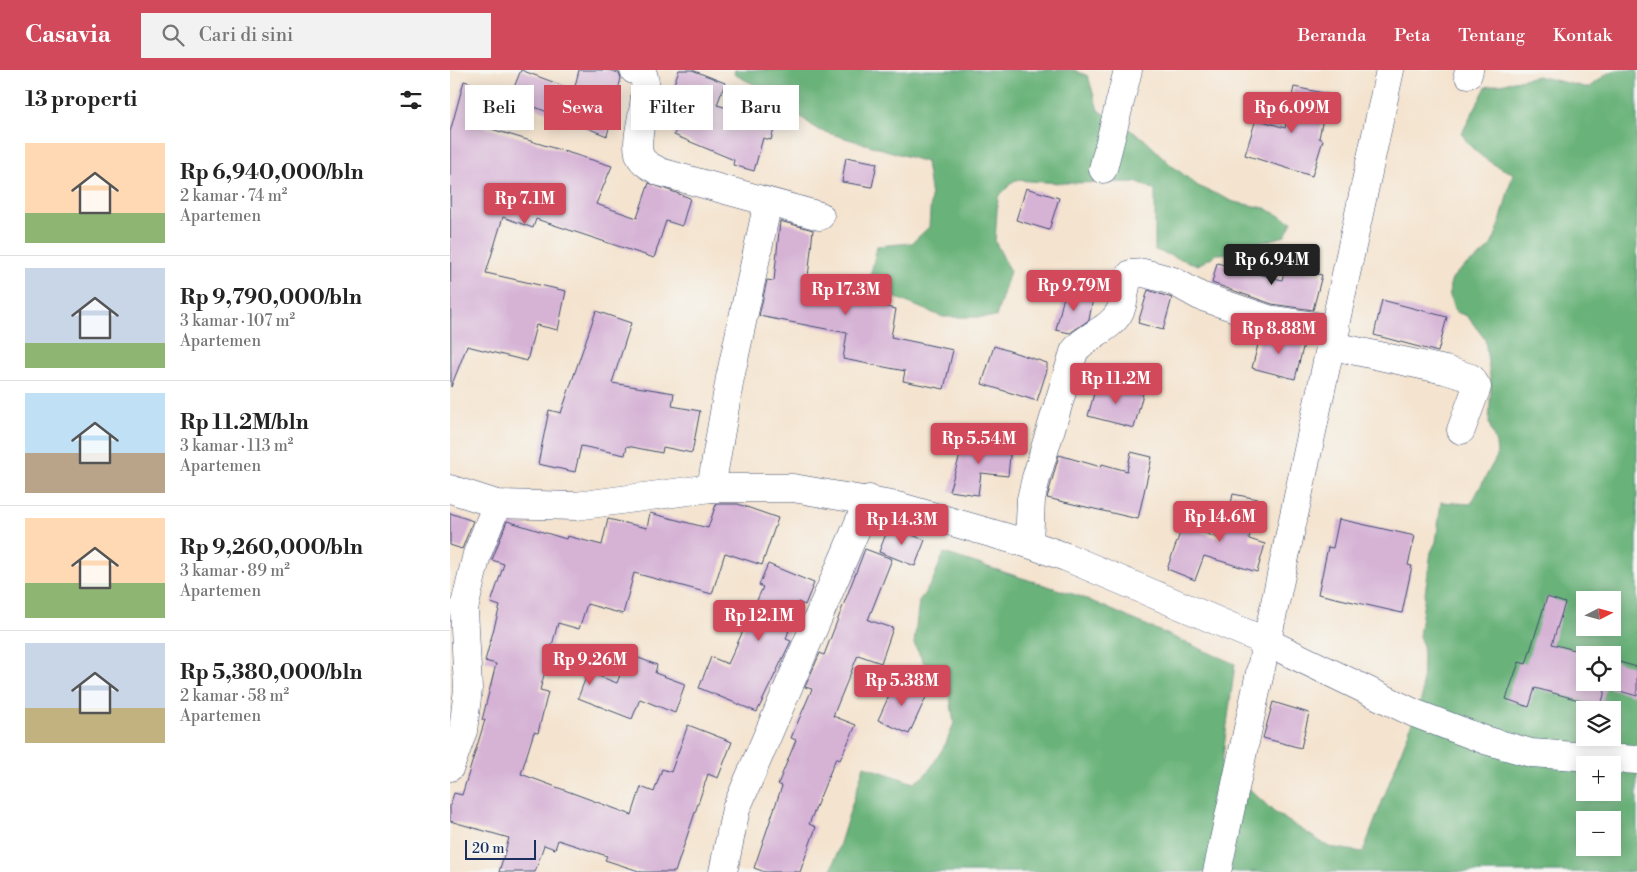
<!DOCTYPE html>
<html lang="id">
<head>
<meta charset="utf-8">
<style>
  :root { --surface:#fff; --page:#f2f2f2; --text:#222; --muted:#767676; --line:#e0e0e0; --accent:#d1495b }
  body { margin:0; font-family:"Libre Bodoni",serif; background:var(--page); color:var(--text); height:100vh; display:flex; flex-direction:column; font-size:19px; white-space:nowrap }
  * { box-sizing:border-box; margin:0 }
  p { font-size:16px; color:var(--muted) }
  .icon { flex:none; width:28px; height:28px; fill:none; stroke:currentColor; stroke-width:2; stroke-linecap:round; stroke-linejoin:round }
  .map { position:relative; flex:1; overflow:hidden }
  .sheet { display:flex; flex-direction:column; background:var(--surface); width:450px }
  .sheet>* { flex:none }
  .hud { position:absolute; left:15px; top:15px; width:475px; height:45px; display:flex; gap:10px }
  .needle { width:32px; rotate:84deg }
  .fabs { position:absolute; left:1126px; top:521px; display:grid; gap:10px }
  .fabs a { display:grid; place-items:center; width:45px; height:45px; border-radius:0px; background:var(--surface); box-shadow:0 2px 12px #0003; font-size:25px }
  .scale { position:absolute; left:15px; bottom:12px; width:71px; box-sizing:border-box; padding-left:5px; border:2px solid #1b2f5e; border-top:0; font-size:14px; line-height:18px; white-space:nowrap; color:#1b2f5e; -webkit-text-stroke:4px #f6f6f2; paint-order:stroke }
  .price { position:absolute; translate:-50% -42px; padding:0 11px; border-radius:5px; background:var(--accent); color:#fff; font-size:16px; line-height:32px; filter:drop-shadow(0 1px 2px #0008) }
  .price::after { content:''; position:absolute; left:50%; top:30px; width:15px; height:11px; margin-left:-8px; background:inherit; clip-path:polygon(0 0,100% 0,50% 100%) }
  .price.on { background:#222; color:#fff }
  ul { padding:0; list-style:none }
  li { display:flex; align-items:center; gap:15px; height:125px; padding:0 25px }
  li+li { border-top:1px solid var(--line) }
  li span { display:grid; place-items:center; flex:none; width:140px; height:100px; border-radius:0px; color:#555 }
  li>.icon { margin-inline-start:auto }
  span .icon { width:60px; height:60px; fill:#fffc; stroke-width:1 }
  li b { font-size:21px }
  h2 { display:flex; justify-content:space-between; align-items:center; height:60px; padding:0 25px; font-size:21px }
  .pill { padding:0 18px; border-radius:0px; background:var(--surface); box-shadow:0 2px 12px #0003; font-size:18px; line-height:45px }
  .pill.on { background:var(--accent); color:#fff }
  header { display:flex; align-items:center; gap:30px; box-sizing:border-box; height:70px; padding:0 25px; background:var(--accent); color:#fff }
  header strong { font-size:24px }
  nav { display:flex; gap:28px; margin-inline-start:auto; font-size:18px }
  .search { width:350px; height:45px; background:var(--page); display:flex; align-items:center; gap:12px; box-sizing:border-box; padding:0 18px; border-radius:0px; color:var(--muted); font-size:19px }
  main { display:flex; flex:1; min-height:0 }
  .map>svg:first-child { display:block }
</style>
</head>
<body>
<header>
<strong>Casavia</strong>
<div class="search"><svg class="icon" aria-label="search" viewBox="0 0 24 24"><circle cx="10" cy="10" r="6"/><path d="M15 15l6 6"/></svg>Cari di sini</div>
<nav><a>Beranda</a><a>Peta</a><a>Tentang</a><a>Kontak</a></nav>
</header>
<main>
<section class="sheet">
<h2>13 properti<svg class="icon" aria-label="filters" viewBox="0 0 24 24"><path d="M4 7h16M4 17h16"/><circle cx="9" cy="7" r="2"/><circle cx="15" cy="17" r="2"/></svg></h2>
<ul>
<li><span style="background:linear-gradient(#ffd9b3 70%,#8fb573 0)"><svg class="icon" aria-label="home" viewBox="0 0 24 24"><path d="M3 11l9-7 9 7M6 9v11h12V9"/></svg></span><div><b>Rp 6,940,000/bln</b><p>2 kamar · 74 m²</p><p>Apartemen</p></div></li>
<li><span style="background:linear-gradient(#c9d6e8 75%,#8fb573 0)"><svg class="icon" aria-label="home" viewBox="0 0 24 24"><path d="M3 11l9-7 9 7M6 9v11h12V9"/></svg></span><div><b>Rp 9,790,000/bln</b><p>3 kamar · 107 m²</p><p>Apartemen</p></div></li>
<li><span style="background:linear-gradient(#bfe0f5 60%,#b9a48a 0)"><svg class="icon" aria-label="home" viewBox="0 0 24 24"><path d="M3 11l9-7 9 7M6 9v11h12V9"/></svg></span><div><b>Rp 11.2M/bln</b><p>3 kamar · 113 m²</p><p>Apartemen</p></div></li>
<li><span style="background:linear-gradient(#ffd9b3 65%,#8fb573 0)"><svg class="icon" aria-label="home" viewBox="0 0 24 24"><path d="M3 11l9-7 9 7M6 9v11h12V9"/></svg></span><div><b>Rp 9,260,000/bln</b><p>3 kamar · 89 m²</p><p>Apartemen</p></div></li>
<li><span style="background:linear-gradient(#c9d6e8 65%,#c2b280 0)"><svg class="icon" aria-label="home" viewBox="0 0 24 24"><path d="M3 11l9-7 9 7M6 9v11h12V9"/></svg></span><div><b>Rp 5,380,000/bln</b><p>2 kamar · 58 m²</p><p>Apartemen</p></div></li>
</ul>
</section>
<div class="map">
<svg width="1187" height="802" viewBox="0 0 1187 802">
  <rect width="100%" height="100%" fill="#f6f6f2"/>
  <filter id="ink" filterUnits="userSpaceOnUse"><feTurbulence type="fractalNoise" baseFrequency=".02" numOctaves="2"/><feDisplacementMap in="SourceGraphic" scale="10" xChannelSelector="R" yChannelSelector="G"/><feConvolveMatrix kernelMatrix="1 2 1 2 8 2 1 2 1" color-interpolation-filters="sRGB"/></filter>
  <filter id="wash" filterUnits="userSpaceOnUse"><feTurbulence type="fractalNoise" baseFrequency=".0096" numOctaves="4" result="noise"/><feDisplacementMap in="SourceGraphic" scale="20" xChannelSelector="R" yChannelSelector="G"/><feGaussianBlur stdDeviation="1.12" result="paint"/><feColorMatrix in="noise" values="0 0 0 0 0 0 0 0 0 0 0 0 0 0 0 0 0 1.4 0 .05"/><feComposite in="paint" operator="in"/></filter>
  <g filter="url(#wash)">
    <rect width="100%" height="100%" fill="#f4e3ce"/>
    <path fill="#69b279" stroke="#42706c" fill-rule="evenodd" d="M285,0H624L638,6L648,40L693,68L720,94L748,116L784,132L815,138L842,152L835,166L806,174L789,183L767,184L748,195L705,180V120L688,112L611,113L565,110L548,127L545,171L560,201L546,247H493L439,225L419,212L427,176L462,173L479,157L481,127L476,92L368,60L318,22L284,4Z
      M1166,0H1187V802H381L414,696L464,713L474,706L482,696L496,673L504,653L500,628L475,595L464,574L469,531L482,512L494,483L632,527L785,594L772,693L824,742L879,777L913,782L972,627L973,576L969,566L981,482L986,472L991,432L1021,434L1047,386L1046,374L1039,353L1041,315L1035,269L1017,246L1006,242C983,197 1027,199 1042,173C1051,156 1057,123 1063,103C1045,97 1019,81 1012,63L1036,17L1087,6L1139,18L1158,3ZM1135,530H1162V558H1135ZM1135,585H1162V612H1135ZM1135,640H1162V668H1135ZM1135,695H1162V722H1135ZM1135,750H1162V778H1135Z"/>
    <g id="blocks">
      <path fill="#d6b2d5" d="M71,0L124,20L129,0H158L169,3L171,8L157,66L60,27Z
        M229,0H242L275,13L267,35L326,52L321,70L313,68L304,101L283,95L284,90L224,65L228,55L208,48L218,18L222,19Z
        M14,11L47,21L35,57L162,96L146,134L187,148L199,113L240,128L232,156L216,151L204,188L86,149L83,158L53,147L36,203L116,221L108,260L86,255L77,291L17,276L1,317L0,62Z
        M844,17L878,24L869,68L873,70L862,106L795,85L806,49L835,58Z
        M396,87L427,93L422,117L392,112Z
        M576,118L609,128L599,160L566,150Z
        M330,151L363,160L357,217L368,218L367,222L446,239L441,267L503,280L494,319L453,311L455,301L393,289L397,263L309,246L317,210L324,211Z
        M767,193L832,210L835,197L872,205L863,240L822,234L762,213Z
        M698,220L722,228L713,260L688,253Z
        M615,222L643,228L639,250L620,263L606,260Z
        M932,230L997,247L988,282L924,265Z
        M146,241L181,253L162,313L224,323L222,336L250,341L242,383L213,377L212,383L177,376L175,385L131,376L125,402L88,394L99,340L111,343Z
        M811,263L855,270L845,309L802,298Z
        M544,276L597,293V300L587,331L532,314Z
        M647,312L693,324L684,358L638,346Z
        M515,369L561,376L558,406L531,403L528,425L499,421Z
        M681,382L702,387L688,449L597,428L609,385L651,397L652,394L677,401Z
        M783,424L808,429L799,469L815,474L807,502L754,486L745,510L717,499L733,455L771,469L773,462H775Z
        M266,434H288L328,448L312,495L275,483L262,524L184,503L173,544L137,534L129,559L108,553L90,620L98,622L88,663L84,662L71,704L182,745L191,717L204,722L212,699L221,702L238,655L282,672L268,708L258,704L225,802H192L155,790L157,786L108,770L105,779L94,775L85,802H49L59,768L0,751V736L4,723L12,725L35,650H32L46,594L35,591L50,536L41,533L54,494L42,490L57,451L116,469L117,466L152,475L158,449L197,458L200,443L258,458Z
        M0,443L23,451L12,479L0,475Z
        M889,449L965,466L958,495L962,496L952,543L868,524L878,477L883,478Z
        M439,456L475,470L465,496L429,482Z
        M415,479L442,489L418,550L443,558L431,593L408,585L383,646L406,655L390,690L386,688L359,754L366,757L350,802H315L304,798L332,716L328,714L346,670L341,668L362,619L355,617L370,583L374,585Z
        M318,494L364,513L355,535L348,532L336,569L341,571L307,642L249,618L261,587L278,594L313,517L309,515Z
        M1097,527L1115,533L1102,574L1144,585H1135V612H1162V590L1187,597V626L1156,617L1151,636L1085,618L1079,637L1056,629L1069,592L1076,594Z
        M178,584L207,595L205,603L235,614L225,643L190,629L182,649L128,628L138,602L167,613Z
        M446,610L477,625L459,664L428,650Z
        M823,632L859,643L851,678L813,668Z"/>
    </g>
  </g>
  <g filter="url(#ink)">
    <use href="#blocks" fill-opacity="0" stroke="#3c4a6f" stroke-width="1"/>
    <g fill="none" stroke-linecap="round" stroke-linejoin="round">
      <g stroke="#3c4a6f" stroke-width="29">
        <path id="minor" d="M184,0L192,2C204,26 180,69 191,88C195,95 204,98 210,102L370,146
          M1018,4L1019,0
          M653,99L678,0
          M883,276L995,300L1021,308L1027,317L1011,360
          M261,418L280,308L318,132
          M579,474L581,429L586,408L624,282C635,265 661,260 670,241C676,230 673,214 681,204L694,203L723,211L750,226L818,249L886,259
          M0,697L13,661L18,619L14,539L27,484L47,434
          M273,802L286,739L419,429
          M767,802C823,534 884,268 940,0"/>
      </g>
      <g stroke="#3c4a6f" stroke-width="29">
        <path id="major" d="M0,419L47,434L126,436L261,418H343L447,436L579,474L616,487L817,572L964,643L1035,670L1081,683L1187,690"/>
      </g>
      <use href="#minor" stroke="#fff" stroke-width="28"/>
      <use href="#major" stroke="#fff" stroke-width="28"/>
    </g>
  </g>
</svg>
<div class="fabs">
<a><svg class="needle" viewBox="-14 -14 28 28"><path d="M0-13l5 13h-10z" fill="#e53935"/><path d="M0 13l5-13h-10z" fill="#767676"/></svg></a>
<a><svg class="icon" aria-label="locate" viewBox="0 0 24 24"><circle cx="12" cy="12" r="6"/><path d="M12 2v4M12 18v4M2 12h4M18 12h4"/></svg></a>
<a><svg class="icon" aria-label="layers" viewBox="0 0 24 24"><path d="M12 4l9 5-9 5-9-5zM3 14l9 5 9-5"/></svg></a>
<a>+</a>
<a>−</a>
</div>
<div class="scale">20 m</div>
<b class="price" style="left:842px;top:64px">Rp 6.09M</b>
<b class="price" style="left:75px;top:155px">Rp 7.1M</b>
<b class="price on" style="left:822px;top:216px">Rp 6.94M</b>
<b class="price" style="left:624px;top:242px">Rp 9.79M</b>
<b class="price" style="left:396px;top:246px">Rp 17.3M</b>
<b class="price" style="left:829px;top:285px">Rp 8.88M</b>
<b class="price" style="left:666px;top:335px">Rp 11.2M</b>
<b class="price" style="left:529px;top:395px">Rp 5.54M</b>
<b class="price" style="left:770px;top:473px">Rp 14.6M</b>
<b class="price" style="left:452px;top:476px">Rp 14.3M</b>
<b class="price" style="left:309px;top:572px">Rp 12.1M</b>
<b class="price" style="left:140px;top:616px">Rp 9.26M</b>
<b class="price" style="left:452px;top:637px">Rp 5.38M</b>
<div class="hud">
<a class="pill">Beli</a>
<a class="pill on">Sewa</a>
<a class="pill">Filter</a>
<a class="pill">Baru</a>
</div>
</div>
</main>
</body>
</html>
